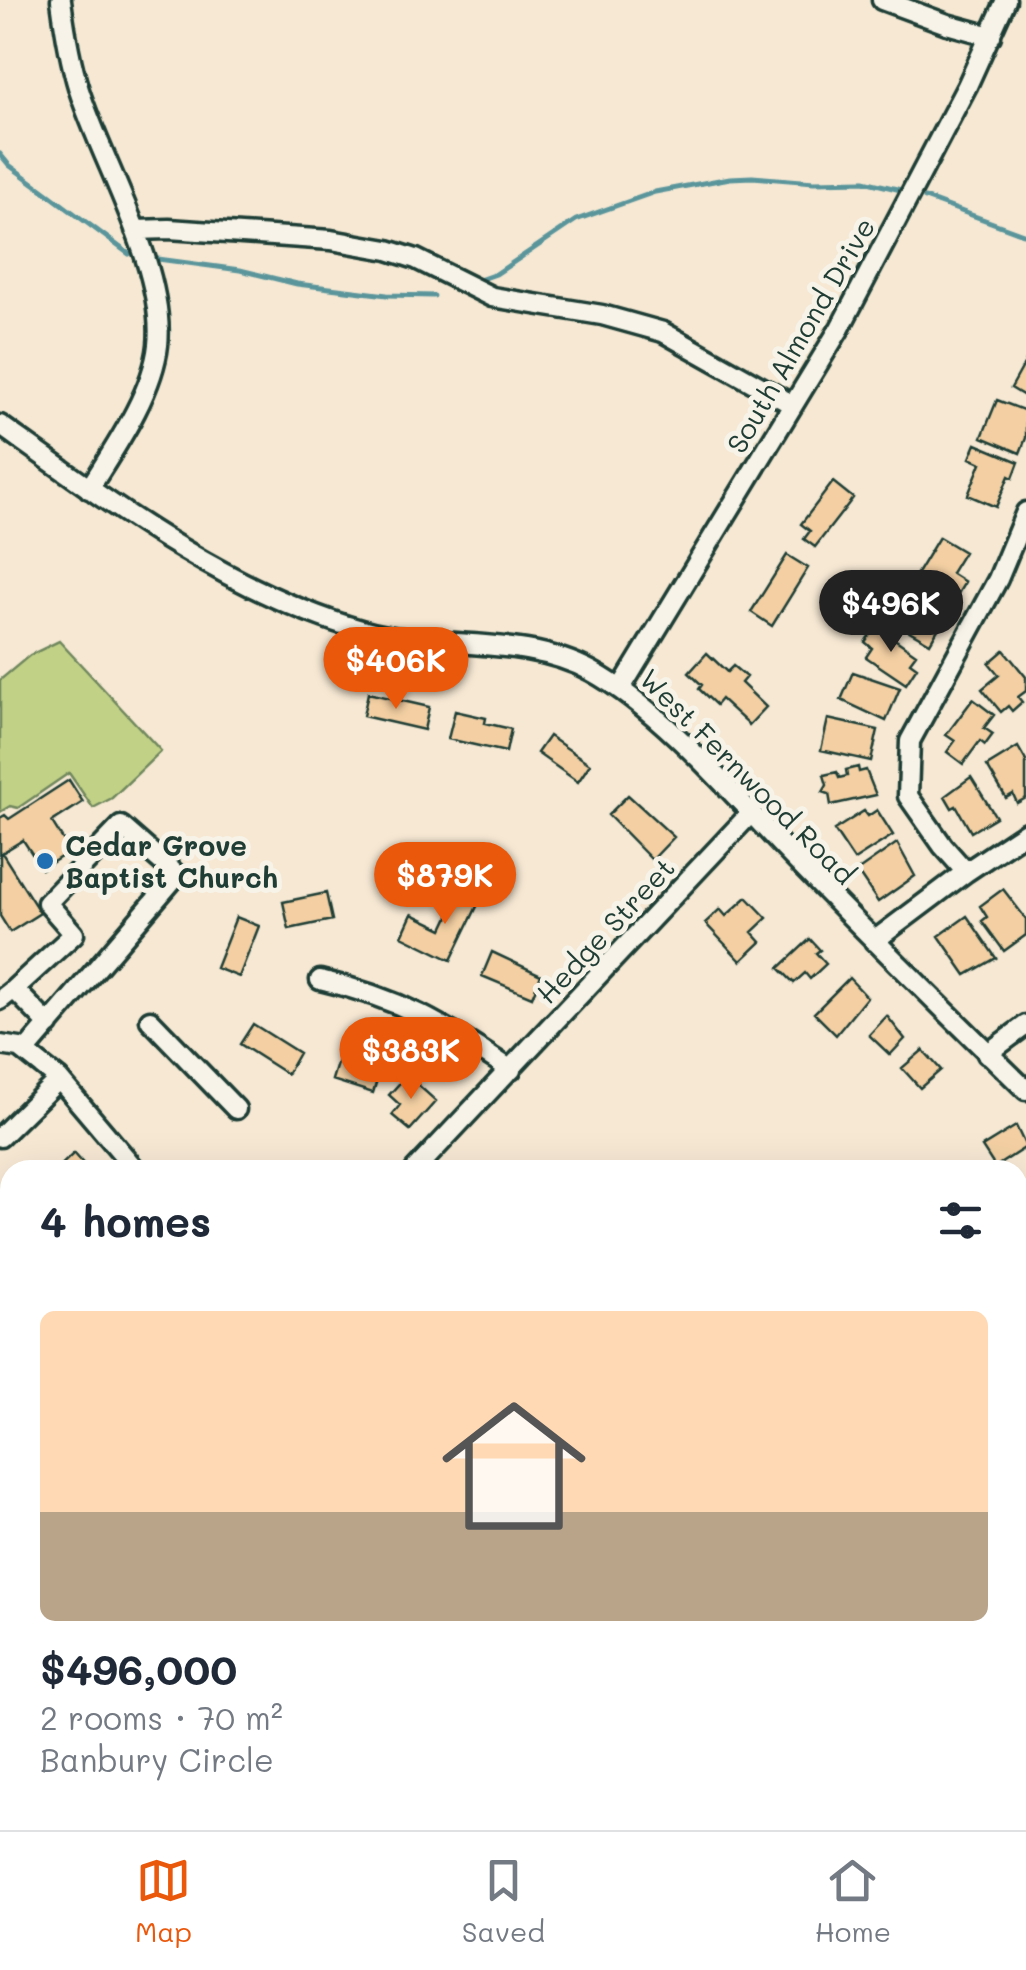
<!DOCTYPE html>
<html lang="en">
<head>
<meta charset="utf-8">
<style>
  :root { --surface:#fff; --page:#f2f2f3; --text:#1f2937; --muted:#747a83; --line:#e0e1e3; --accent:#ea580c }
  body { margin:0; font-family:Mali,sans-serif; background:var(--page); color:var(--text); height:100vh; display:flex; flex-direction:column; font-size:38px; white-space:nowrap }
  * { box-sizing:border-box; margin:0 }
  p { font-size:32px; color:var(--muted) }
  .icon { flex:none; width:55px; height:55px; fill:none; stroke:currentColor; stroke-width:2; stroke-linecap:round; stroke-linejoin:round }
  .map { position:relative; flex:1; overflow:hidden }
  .sheet { position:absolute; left:0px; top:1160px; width:1028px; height:670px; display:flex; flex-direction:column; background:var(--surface); border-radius:30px 30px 0 0; box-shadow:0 10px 40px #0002 }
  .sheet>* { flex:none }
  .price { position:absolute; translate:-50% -85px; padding:0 22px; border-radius:35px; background:var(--accent); color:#fff; font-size:32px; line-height:65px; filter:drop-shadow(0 2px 5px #0008) }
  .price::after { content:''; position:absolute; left:50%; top:60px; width:30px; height:22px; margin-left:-15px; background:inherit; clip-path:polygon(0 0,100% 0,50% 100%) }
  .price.on { background:#222; color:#fff }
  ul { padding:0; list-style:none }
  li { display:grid; align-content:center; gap:20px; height:530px; padding:0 40px }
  li span { display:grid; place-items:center; height:310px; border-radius:15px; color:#555 }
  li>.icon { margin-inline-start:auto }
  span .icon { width:180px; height:180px; fill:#fffc; stroke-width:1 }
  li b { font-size:42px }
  h2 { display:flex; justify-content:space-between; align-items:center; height:120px; padding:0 40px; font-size:42px }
  .menu { display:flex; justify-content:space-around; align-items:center; height:140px; border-top:2px solid var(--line); background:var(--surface); font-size:28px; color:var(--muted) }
  .menu a { display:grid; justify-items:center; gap:5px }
  .menu .on { color:var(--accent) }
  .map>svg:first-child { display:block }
</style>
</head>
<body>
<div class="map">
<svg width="1026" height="1830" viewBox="0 0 1026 1830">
  <rect width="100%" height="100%" fill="#f6e8d3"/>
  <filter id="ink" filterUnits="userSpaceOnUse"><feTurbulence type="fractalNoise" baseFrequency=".01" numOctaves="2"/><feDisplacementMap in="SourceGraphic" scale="20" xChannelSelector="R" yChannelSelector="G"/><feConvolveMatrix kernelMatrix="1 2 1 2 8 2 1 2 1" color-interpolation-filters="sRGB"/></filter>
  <g filter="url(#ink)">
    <path fill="#c1d186" stroke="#70875d" stroke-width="2.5" d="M59,641L161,751L112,798L93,808L69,773L18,808L10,806L0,812V680L30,655Z"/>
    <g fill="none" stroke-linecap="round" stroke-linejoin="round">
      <path stroke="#5a959b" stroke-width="5" d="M0,154L9,165L129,254
        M925,198L1026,235
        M158,259L240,270L297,284L387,295L434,296
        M479,280L496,274L576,220L655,192L730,178L752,177L814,182L864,181L905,191
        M788,1820L812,1830"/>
    </g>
    <path fill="#f3cfa3" stroke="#1f3d34" stroke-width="2.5" d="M1026,361V397L1011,388Z
      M997,400L1026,411V438L1020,453L982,437Z
      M976,444L1019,462L1013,478L1009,476L996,507L968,495L981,463L970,458Z
      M833,482L853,498L815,547L804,539L810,531L801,524Z
      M939,537L964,552L951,573L965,582L955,599L916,575Z
      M787,555L808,568L772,626L751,612Z
      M911,593L947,614L930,643L894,622Z
      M876,626L916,654L910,662L917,667L906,684L866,657L872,648L865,642Z
      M1004,650L1026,677V691L1018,697L1022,702L1012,711L1008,706L1001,712L982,689L999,675L989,663Z
      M707,653L727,672L733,666L746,677L741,683L766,707L749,725L721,699L716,705L699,689L702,685L689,673Z
      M853,672L900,688L886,721L841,700Z
      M368,693L429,707L424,730L363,716Z
      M973,699L994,715L984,728L993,734L985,745L980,741L963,764L947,752L955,741L946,735Z
      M455,711L486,718L485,723L511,729L506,752L448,739Z
      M828,719L878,730L871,761L821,750Z
      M549,736L590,764L578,782L537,753Z
      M1018,747L1026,761V798L1017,803L1013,794L1006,798L987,766Z
      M858,767L859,772L866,770L876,795L831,805L829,794L823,792L827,785L824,775L837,772L839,778L847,776L846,770Z
      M971,777L996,817L971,832L956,806L952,808L945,796Z
      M69,780L83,802L52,822L70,851L42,869L23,840L2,853L40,913L10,932L0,916V818L5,815L9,819Z
      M628,795L674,837L652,860L608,815Z
      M877,810L893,835L854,860L834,830L864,811L868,816Z
      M897,843L915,876L878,902L857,871Z
      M463,887L482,896L451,960L402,936L412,914L443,929Z
      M1003,889L1026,919V935L1004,951L982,921L987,917L980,906Z
      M326,893L332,920L289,929L283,902Z
      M747,897L767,918L752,932L761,942L741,961L705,923L720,909L726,916Z
      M967,916L996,958L966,975L939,936Z
      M236,917L259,926L239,977L216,968Z
      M810,939L820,950L816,953L826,964L810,979L805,973L794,983L779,968Z
      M492,952L541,975L532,997L482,976Z
      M849,978L867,997L836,1035L814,1013Z
      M887,1016L905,1039L890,1055L869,1035Z
      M253,1024L299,1053L287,1074L240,1044Z
      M923,1050L941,1070L920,1088L902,1068Z
      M340,1054L381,1067L373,1093L332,1080Z
      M407,1075L436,1101L410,1130L392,1115L400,1105L389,1095Z
      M1016,1126L1026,1147L995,1167L982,1147Z
      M74,1153L87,1168L84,1170H56Z
      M10,1684V1717L4,1722L0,1718V1693Z
      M414,1820H496L502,1828L401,1830Z"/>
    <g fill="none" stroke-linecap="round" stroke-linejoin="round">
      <g stroke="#1f3d34" stroke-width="25">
        <path id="minor" d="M61,0C65,31 70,61 79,90C102,163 166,268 158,345C153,393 114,449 89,489
          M882,0L947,24L991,36
          M135,230L169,229L331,240L388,250L416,259L492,297L602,315L663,332L793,405
          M0,425C112,505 227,591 361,630C433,651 524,634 591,671C659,708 731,792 785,849C864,931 945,1011 1026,1090
          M1026,512L998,579L910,741L908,796L943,846L966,872L1026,832
          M621,688L840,328L967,86L1006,0
          M874,941L966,872
          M320,980C400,998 444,1025 511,1070
          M14,989L74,934L47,903L121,826L177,875L25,1052
          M0,1000L14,989L49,1025
          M150,1020L236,1109
          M0,1045L20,1048L59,1079L136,1170
          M987,1054L1026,1025
          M0,1137L59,1079
          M415,1170L751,813
          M1018,1417L1026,1414
          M0,1449L10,1461
          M0,1599L10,1589
          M728,1820L748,1830
          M295,1830L309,1820
          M371,1830L385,1820"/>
      </g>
      <g stroke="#1f3d34" stroke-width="30">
        <path id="major" d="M1018,1227L1026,1222
          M139,1830L149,1820"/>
      </g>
      <path stroke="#1f3d34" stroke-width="2.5" stroke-dasharray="8 8" stroke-linecap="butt" d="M1018,1301L1021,1292L1026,1291
        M269,1820L278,1830
        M228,1830L240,1820"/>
      <use href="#minor" stroke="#f7f3e8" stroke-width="18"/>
      <use href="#major" stroke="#f7f3e8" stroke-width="22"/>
      <g stroke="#1f3d34" stroke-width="9">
        <path id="rail" d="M1018,1346L1026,1343
          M195,1830L207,1820"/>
      </g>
      <use href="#rail" stroke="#f7f3e8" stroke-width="5" stroke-dasharray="15" stroke-linecap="butt"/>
    </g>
  </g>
  <circle fill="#1f6fb2" stroke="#f7f3e8" stroke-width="4" cx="45" cy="861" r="10"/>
  <g text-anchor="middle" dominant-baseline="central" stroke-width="10" stroke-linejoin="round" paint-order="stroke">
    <g font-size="28" fill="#1f3d34" stroke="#f7f3e8">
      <text transform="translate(800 335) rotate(-60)">South Almond Drive</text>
      <text transform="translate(748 776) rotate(45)">West Fernwood Road</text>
      <text transform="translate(605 930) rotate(-47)">Hedge Street</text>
    </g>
    <g font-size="28" font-weight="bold" fill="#1f3d34" stroke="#f7f3e8" text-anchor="start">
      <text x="65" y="845">Cedar Grove<tspan x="65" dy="32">Baptist Church</tspan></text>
    </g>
  </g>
</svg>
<b class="price on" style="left:891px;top:655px">$496K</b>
<b class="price" style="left:396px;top:712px">$406K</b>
<b class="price" style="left:445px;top:927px">$879K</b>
<b class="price" style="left:411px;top:1102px">$383K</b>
<section class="sheet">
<h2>4 homes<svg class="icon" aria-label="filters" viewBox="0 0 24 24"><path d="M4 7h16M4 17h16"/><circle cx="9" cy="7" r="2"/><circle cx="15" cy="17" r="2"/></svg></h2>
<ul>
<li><span style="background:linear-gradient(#ffd9b3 65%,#b9a48a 0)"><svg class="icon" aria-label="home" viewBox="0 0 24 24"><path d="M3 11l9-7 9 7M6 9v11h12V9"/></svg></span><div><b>$496,000</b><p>2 rooms · 70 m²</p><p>Banbury Circle</p></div></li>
</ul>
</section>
</div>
<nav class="menu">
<a class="on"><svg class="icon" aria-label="map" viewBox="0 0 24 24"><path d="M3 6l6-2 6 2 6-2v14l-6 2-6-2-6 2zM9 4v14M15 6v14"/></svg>Map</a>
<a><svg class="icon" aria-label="saved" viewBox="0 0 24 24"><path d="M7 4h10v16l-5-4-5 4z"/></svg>Saved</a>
<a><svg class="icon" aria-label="home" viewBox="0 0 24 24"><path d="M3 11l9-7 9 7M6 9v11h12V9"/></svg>Home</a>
</nav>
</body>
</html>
